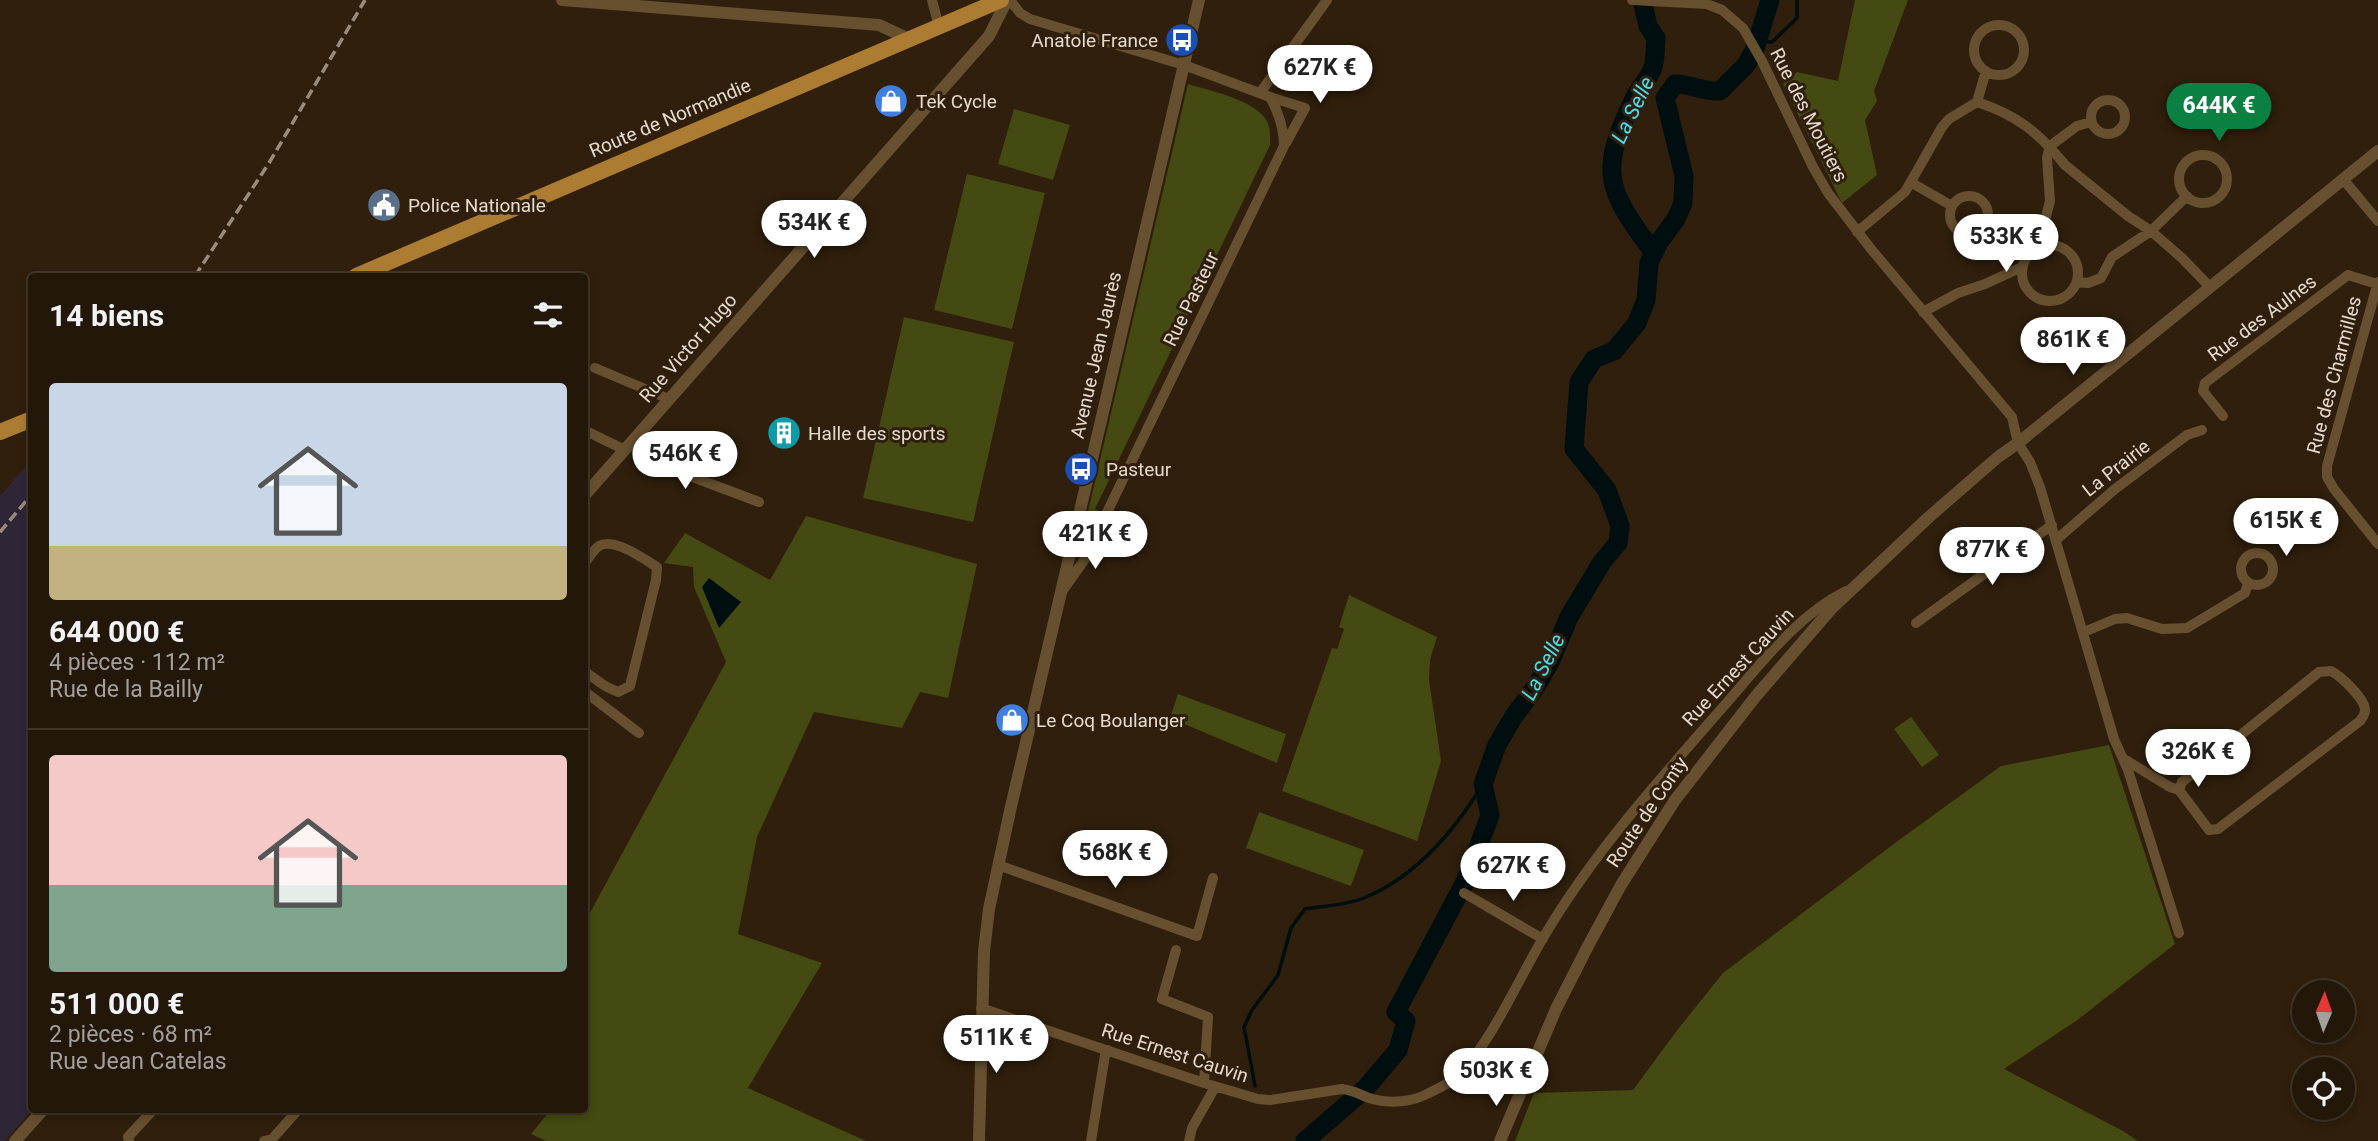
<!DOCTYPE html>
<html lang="fr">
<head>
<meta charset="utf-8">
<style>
  :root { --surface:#231709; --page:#2b2012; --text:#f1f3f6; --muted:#a39f9c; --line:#40362a; --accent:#0b8043 }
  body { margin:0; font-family:Roboto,sans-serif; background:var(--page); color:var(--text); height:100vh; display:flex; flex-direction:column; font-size:26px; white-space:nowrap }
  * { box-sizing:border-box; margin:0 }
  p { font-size:23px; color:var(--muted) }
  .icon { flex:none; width:38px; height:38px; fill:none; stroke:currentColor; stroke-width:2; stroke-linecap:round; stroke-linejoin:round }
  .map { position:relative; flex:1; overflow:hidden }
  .sheet { position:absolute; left:28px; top:273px; width:560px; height:840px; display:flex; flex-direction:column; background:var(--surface); border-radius:7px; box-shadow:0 4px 10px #0003,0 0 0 2px var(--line) }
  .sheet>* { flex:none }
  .needle { width:46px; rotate:2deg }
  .fabs { position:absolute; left:2292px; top:980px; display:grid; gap:14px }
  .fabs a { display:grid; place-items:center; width:63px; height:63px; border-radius:50%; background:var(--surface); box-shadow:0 4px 10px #0003,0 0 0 2px var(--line); font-size:35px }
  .price { position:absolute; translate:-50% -60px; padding:0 16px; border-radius:24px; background:#fff; color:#222; font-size:23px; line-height:46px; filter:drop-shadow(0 2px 4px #0008) }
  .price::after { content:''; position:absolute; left:50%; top:42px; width:21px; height:16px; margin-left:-10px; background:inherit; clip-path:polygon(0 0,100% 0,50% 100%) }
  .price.selected { background:var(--accent); color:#fff }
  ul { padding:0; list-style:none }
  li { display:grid; align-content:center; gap:14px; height:371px; padding:0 21px }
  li+li { border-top:2px solid var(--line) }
  li span { display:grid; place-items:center; height:217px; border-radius:7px; color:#555 }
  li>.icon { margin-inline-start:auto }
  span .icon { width:126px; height:126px; fill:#fffc; stroke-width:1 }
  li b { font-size:30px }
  h2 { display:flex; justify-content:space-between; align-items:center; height:84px; padding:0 21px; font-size:30px }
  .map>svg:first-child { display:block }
</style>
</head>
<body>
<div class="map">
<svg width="2378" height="1141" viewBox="0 0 2378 1141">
  <rect width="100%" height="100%" fill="#2f1f0c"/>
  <path fill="#2e2636" d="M31,461L32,1110L5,1141H0V496Z"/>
  <path fill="#444a11" d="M1855,0H1908L1874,91L1877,101L1865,120L1877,175L1842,203L1783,84L1797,72L1838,81Z
    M1188,84C1210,91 1251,99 1265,118C1271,126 1270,136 1270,145L1095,509L1099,511L1093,522L1086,520Z
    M1014,109L1070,125L1053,180L998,164Z
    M967,174L1045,193L1012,329L934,310Z
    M904,317L1014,342L973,522L863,498Z
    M806,516L977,564L948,698L920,692L902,728L814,712L757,837L738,934L822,963L748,1088L866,1141H546L531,1134L549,1112L544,1110H584L585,922L726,662L694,587L693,567L664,563L685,533L770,580Z
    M1349,595L1437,637L1430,660L1429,680L1441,761L1417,841L1282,791L1332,648L1337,649L1344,629L1339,627Z
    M1178,694L1286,734L1277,763L1170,718Z
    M1911,717L1939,755L1922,767L1894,729Z
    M2109,745L2175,944L2076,1021L2004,1069L2123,1131L2138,1141H1515L1534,1093L1633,1090L1675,1033L1723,973L1895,843L2001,766Z
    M1259,812L1364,850L1351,886L1246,848Z"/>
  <path fill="#000e10" d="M709,578L741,602L719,628L702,587Z"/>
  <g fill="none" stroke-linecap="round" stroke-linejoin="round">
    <path stroke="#000e10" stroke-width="3.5" d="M1759,41L1772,42L1797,18V0
      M1255,1086L1244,1027L1252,1010L1278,975L1291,928L1305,909C1324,906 1347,905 1364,898C1415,877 1455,830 1483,784"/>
    <path stroke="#000e10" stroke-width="19" d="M1642,0L1648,26L1656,38C1655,48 1656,61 1652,70C1648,80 1639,88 1635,97C1598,172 1606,189 1654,253
      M1305,1141L1365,1089L1398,1050L1406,1021L1396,1012L1466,880L1490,815L1483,784L1497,745L1514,716L1537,685L1551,660L1569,617L1602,562L1618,543L1620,526L1607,490L1574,449L1579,382L1594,359L1614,351L1637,323L1646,300L1649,263L1659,242L1676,219L1683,203L1684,176L1665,98L1675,84C1691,84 1704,92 1720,91L1746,65L1755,49L1770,0"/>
    <path stroke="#675030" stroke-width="10" d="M932,0L939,27
      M1010,0L1020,13L1030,19L1184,65L1270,97C1279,113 1284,128 1284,146L1098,531L1092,549L1061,593
      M1632,0L1707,4L1722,10L1743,28L1762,61L1813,167L1828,193L1871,249L2012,417L2018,443L2030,462L2040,487L2114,739L2128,770L2179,933
      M1974 50a25 25 0 1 1 50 0a25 25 0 1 1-50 0Z
      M1260,93L1327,0
      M1270,97L1305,108L1286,143
      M2091 117a17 17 0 1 1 34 0a17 17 0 1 1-34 0Z
      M1977,102L1986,71
      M2179 179a24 24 0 1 1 48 0a24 24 0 1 1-48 0Z
      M2343,179L2378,221
      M1912,183L1952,206
      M1950 215a19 19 0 1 1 38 0a19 19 0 1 1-38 0Z
      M1857,232L1905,192L1942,127L1949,119L1977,102C2017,115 2038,132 2065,165L2128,216L2151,231L2182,258L2210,287
      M2022 273a28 28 0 1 1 56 0a28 28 0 1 1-56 0Z
      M2041,246L2040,240L2050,201L2047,158L2050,146L2077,126L2091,122
      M2077,282L2088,283L2101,278L2112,257L2151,231L2187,196
      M2378,282L2327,466V477L2334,489L2378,544
      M1923,312L1958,293L1985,284L2022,267
      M595,368L669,399
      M2223,416L2203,391L2205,383L2348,275L2377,284
      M584,430L625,450
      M632,442L658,464L759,502
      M1077,525L1098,531
      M2056,540L2115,489L2187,435L2202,430
      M2241 569a16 16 0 1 1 32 0a16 16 0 1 1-32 0Z
      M584,564C588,559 594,549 599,546C614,537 644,559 657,567L656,580L630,686L618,692L605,686L584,671
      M1916,623L2052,525
      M2084,632L2115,619L2127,618L2162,629L2187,628L2245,593L2248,583
      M2331,671C2341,676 2365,699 2365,710C2365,715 2363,717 2360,721L2218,829L2209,830L2179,790L2182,782L2319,672Z
      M584,691L639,733
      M2124,759L2170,787L2179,790
      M998,865L1197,936L1213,878
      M1464,893L1543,939
      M1176,950L1162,999L1208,1017L1204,1083
      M981,1008L1204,1083L1258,1099L1270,1100L1342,1089C1354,1090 1362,1096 1372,1099C1390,1104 1413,1102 1429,1093C1441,1087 1456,1080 1464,1070C1498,1029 1519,978 1546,933C1595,851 1660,779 1723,707C1759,666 1796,616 1846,591
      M129,1141L128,1137L153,1110
      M264,1141L272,1139L298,1110
      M1091,1141L1105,1055L1108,1050
      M1189,1141L1192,1128L1215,1087"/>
    <path stroke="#675030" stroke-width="12" d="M562,0L879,25L909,39
      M584,496L989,36L1007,0
      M15,1141L43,1110
      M979,1141L984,951L989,909L1010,811L1199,0
      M1500,1141L1556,1009L1588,946L1621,885L1675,800L1756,696L1832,608L1929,517L1998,457L2018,443L2378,151"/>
    <path stroke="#ac7c33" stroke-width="16" d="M356,276L1001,0
      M0,432L32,419"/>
    <path stroke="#998c7d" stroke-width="3.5" stroke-dasharray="10 5" stroke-linecap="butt" d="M195,276L269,163L365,0
      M0,532L32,494"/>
  </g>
  <defs>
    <g id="bus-disc" transform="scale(1.75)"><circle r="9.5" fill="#1a4fb4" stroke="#2f1f0c"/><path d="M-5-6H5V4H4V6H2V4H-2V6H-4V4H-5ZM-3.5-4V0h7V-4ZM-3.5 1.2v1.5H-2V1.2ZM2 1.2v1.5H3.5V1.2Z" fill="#fff"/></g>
    <g id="shop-disc" transform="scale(1.75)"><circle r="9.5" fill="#3f7fe0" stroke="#2f1f0c"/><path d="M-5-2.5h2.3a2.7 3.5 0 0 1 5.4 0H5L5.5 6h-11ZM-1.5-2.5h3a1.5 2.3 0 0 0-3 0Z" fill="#fff"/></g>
    <g id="civic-disc" transform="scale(1.75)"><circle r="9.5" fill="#5c6f8a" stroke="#2f1f0c"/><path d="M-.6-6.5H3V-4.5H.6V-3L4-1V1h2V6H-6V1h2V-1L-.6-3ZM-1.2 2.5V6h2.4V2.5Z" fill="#fff"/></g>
    <g id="building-disc" transform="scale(1.75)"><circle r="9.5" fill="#0f9aa8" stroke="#2f1f0c"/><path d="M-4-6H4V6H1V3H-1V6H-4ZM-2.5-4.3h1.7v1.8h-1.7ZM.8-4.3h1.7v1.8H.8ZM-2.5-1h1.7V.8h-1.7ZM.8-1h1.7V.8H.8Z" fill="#fff"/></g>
  </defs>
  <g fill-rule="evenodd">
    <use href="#bus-disc" x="1182" y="40"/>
    <use href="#shop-disc" x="891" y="101"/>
    <use href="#civic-disc" x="384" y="205"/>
    <use href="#building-disc" x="784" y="433"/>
    <use href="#bus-disc" x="1081" y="469"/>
    <use href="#shop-disc" x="1012" y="720"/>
  </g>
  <g text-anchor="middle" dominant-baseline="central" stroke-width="6" stroke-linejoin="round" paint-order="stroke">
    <g font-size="19" fill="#e5dace" stroke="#2f1f0c" text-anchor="start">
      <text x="1158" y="40" text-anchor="end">Anatole France</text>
      <text x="916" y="101">Tek Cycle</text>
      <text x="408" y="205">Police Nationale</text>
      <text x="808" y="433">Halle des sports</text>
      <text x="1106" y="469">Pasteur</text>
      <text x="1036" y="720">Le Coq Boulanger</text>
    </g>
    <g font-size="19" fill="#e5dace" stroke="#2f1f0c">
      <text transform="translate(1809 115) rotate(63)">Rue des Moutiers</text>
      <text transform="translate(670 118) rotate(-23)">Route de Normandie</text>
      <text transform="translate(1191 299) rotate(-64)">Rue Pasteur</text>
      <text transform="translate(2262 318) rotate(-37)">Rue des Aulnes</text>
      <text transform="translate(688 348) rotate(-49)">Rue Victor Hugo</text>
      <text transform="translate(1096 355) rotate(-77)">Avenue Jean Jaurès</text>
      <text transform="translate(2334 375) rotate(-75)">Rue des Charmilles</text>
      <text transform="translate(2116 468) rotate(-38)">La Prairie</text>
      <text transform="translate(1738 667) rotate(-47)">Rue Ernest Cauvin</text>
      <text transform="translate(1647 812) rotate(-56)">Route de Conty</text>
      <text transform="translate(1175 1053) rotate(18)">Rue Ernest Cauvin</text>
    </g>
    <g font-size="21" font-style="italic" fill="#4adeef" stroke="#2f1f0c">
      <text transform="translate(1633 110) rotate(-64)">La Selle</text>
      <text transform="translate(1543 667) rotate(-63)">La Selle</text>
    </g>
  </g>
</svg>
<div class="fabs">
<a><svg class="needle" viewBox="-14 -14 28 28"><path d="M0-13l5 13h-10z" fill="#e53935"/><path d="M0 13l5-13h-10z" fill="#a39f9c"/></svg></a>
<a><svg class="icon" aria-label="locate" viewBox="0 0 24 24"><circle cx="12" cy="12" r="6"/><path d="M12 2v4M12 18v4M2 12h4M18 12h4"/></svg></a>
</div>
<b class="price" style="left:1320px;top:105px">627K €</b>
<b class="price selected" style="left:2219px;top:143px">644K €</b>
<b class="price" style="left:814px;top:260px">534K €</b>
<b class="price" style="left:2006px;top:274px">533K €</b>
<b class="price" style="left:2073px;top:377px">861K €</b>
<b class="price" style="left:685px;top:491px">546K €</b>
<b class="price" style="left:2286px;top:558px">615K €</b>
<b class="price" style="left:1095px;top:571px">421K €</b>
<b class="price" style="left:1992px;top:587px">877K €</b>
<b class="price" style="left:2198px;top:789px">326K €</b>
<b class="price" style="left:1115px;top:890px">568K €</b>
<b class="price" style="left:1513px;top:903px">627K €</b>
<b class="price" style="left:996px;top:1075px">511K €</b>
<b class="price" style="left:1496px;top:1108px">503K €</b>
<section class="sheet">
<h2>14 biens<svg class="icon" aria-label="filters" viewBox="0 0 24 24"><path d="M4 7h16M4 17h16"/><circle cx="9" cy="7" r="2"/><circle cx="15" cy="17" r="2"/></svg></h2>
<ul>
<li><span style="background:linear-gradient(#c9d6e8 75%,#c2b280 0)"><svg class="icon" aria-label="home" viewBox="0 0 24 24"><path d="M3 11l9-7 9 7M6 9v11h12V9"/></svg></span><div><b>644 000 €</b><p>4 pièces · 112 m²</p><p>Rue de la Bailly</p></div></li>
<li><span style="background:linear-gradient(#f6c9c9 60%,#7fa58c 0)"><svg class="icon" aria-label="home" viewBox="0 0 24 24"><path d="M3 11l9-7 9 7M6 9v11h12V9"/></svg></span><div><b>511 000 €</b><p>2 pièces · 68 m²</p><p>Rue Jean Catelas</p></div></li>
</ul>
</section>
</div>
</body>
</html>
